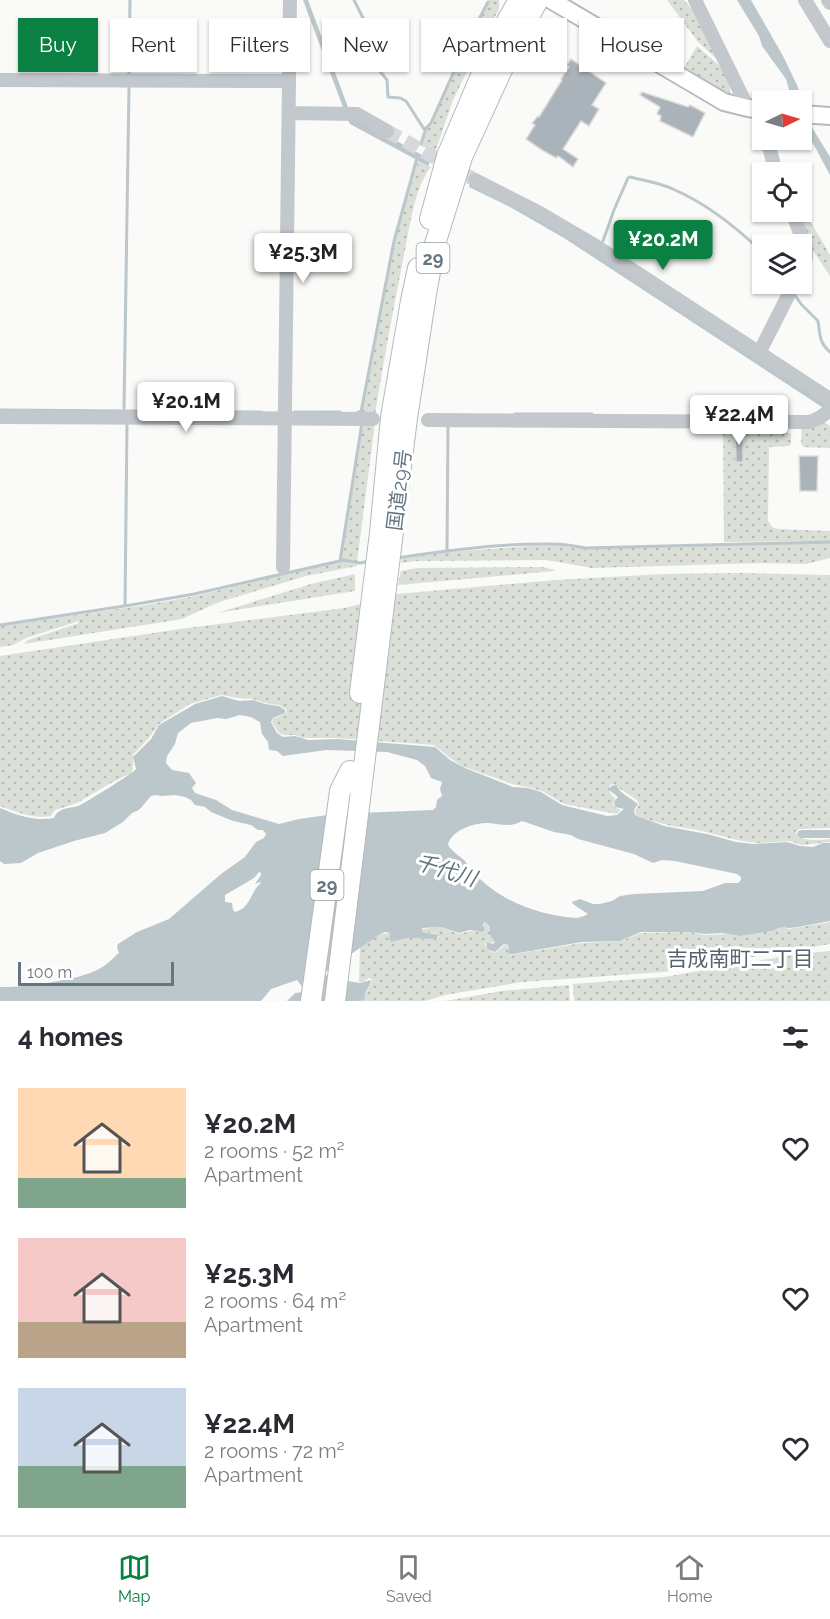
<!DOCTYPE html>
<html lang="en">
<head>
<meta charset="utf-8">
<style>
  :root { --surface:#fff; --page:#f2f2f3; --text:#2b2b33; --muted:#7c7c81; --line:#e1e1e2; --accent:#0b8043 }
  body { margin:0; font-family:Raleway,"Noto Sans JP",sans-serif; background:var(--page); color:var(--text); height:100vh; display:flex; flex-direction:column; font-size:22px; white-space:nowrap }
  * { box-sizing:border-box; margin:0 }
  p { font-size:20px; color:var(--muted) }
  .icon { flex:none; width:33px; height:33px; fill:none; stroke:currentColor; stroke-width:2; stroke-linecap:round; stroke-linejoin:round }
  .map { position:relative; height:1001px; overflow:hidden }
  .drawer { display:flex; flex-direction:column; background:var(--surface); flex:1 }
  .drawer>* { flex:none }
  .banner { position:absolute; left:18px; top:18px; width:795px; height:54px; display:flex; gap:12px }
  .needle { width:39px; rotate:85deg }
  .tools { position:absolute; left:752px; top:90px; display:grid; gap:12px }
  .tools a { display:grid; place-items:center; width:60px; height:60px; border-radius:0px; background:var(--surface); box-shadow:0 2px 4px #0004; font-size:30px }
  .scale { position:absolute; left:18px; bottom:15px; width:156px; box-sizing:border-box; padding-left:6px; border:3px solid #657683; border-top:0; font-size:16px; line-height:21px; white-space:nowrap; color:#657683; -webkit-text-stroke:4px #fff; paint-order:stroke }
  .price { position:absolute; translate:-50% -51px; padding:0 14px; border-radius:6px; background:#fff; color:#222; font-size:20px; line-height:39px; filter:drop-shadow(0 2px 3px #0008) }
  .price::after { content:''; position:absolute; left:50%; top:36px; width:18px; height:14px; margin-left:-9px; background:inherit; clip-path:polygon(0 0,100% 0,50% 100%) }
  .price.active { background:var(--accent); color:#fff }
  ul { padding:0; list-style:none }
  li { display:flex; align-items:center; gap:18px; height:150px; padding:0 18px }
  li span { display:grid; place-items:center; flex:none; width:168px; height:120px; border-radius:0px; color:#555 }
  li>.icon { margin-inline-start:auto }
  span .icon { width:72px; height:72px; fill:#fffc; stroke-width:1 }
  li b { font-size:26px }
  h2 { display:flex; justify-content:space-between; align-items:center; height:72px; padding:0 18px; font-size:26px }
  .chip { padding:0 21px; border-radius:0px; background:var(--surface); box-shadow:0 2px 4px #0004; font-size:21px; line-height:54px }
  .chip.active { background:var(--accent); color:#fff }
  .dock { display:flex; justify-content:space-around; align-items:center; height:84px; border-top:2px solid var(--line); background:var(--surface); font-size:16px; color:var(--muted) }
  .dock a { display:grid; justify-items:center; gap:3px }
  .dock .active { color:var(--accent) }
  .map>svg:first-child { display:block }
</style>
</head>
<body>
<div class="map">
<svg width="830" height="1001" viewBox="0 0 830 1001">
  <defs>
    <pattern id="grass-dots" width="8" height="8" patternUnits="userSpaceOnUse" patternTransform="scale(1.5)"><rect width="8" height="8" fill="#dadfd7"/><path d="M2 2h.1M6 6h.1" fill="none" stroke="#b4b9b4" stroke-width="1.8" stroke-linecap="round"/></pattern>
  </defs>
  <rect width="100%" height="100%" fill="#fafaf8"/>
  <path fill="url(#grass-dots)" d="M489,0H499V9L478,49L453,100L435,153L421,145L426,129L431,123L467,43Z
    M667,0H684L694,12L720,62L698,42Z
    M697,46C711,59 733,72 730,93L723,91L684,68Z
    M418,161L431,167C415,186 410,226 405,250C394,304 384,359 375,414H361L394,241Z
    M801,205L830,255V276L808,243L796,212H801Z
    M823,421L830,426V448L804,447L801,444L802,426Z
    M363,423H375L357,562L341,559Z
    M723,425H786L787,433L791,434V443L789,446L769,447L768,521L772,527L777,529L830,531V541L724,542Z
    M761,543H830V558L806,564L763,563L592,568L547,560L415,561L401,563L402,558L447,552L530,546L555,545L585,549Z
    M343,561L357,564V566L306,576L219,602L182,619L24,644L28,640L79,623V621L26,638L13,645L0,647V626L146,605L195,596Z
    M542,567L555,570L554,571L398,585L401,571L417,568Z
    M740,573L830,575V828L800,829L796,831V834C803,842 819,840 830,839V842L802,845L789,841L757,843L737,840L698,830L672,826L652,821L636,815L635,810L639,805L637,800L613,784L610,785C608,792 611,794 616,799L613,802L614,807L621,810L617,814L564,804L542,791L528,787L515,785L462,766L450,758L434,745L338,738H303L295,735H283L278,732L272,722L273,719L286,713V709L279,705L265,703L253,699L238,698L221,695L190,704L159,724L149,738L133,755V769L131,773L111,783L77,803L55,810L51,816C32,819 17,812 0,806V656L180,629L345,608L397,594L556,580L664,574Z
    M355,574V591L217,613L311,584Z
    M485,922L490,928V935L495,942L491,943L486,942L485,944L487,949L495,953L505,945H507L510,955L582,943L621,941L641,933L692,932L704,935L727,934L740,936L772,931L781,927L789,929L830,922V944L663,972L522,982L445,995L425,1001H361L365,1000C363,991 372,987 372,979L369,978L363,982H359L360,948C368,942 380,932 390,933L389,940L391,942L410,938L436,939L439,937L438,934L422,932V929L441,927L459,934L470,931L482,932L485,930L484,924Z
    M830,951V1001H574L573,984L664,977L798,954Z
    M569,985L570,1001H445L502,991Z"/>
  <path fill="#bbc7cb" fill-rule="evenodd" d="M303,0H308L349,110L355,118L431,160L428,166L350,124L347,118Z
    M737,0H751L783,56L797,85L813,129L830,157V175L801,121V100H792L786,79L762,46L759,36Z
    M471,181L532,211L827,401L824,410L822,407L564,238L510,207L469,187Z
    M222,696L239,701L253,700L265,704L279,706L285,710V713L273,718L271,722L277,733L283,737L295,736L308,740L338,739L435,747L450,760L465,768L513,787L528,788L541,792L562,805L607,816L617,815L624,809L615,807L614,802L618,797L609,790L611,786L616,785L621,792L638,804L634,810L635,815L664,826L707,834L736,842L753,844L787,842L800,846L813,847L823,843H830V921L798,927L789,928L781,927L772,931L740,936L722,933L705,934L692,932H641L620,941L582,942L513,954H509L508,945L504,944L495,952L487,949L486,942L493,944L495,942L490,935V927L485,922L483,924L485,930L482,932L470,930L459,933L441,927L422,928V932L439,935L436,939L409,938L391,942L389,939L390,933L385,932L379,935L325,972L326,975L334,979L360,983L371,980C371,987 363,991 365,1000L360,1001H287L295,993L303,992V988L297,980L271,989L261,1001H0V987C22,988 78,980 97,970C106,966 112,959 119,953L117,947L118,944L137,932L169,919L221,874L245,857L256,842L264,838L266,834L263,830H258L251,825L233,821L211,812L205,807L195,805L191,800L185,797L175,795L162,796L155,795L151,796L139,810L132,813L123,822L105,833L74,841L38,853L21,863L4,864L0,861V808C19,816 33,821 54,818C59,807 68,809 78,806C85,803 132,774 136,769L133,757L151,739L159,725L195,704ZM240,715L251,717L260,722L262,734L268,742L269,750L277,751L283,756L326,750L387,752L417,760L425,766L431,778L442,782L440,789L442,796L437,800L436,807L433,810L335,814L299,819L279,824L232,810L216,800L195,793L192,788L196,783L189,773L172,770L166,763L167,756L175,744L178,733L191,723L217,718L226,719ZM522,821L554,832L571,835L578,839L634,854L653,863L662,860L675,861L737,874L741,877V880L738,883H725L703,891L634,894L620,896L612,901L600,904H593L580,899L572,902L573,904L588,914L584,916L577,918C542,916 505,903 480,879C474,873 470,867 465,861C459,855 452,852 448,845C451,830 474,823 488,823C500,824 511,828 522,821ZM259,872L261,873V875L255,884L260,882L261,883C250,892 251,908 235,912L233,910L232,903L225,902V895L254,878Z
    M802,830H830V838H801L797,835L798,831Z"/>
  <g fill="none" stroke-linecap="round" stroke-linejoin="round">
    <path stroke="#bbc7cb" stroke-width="3" d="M354,0L365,22L370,38L371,60L387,80L388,97L400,98L406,101L424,129
      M129,74L130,0
      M421,144L426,128L431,123L467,42L488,2
      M630,177C646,181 661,183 675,190C707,204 737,228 762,252
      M603,241L614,210L628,178
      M794,294L801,304L818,321C820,334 819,343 830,352
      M124,408L129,87
      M0,410L262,412
      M294,412H340
      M358,412H361L394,241L417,158
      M515,414H592
      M447,551L448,425
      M397,558C448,550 501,543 553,544C564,544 575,546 585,548L830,542
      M340,561L362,423
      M125,606L127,423
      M0,625L131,605L194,594L344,560L360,563L369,561"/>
  </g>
  <path fill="#aab3b9" stroke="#dcdcda" stroke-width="1.5" d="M571,59L606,83L592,105L599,109L589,126L581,121L563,149L578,159L573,167L558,156L556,158L542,150L526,139L535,125L532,123L538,116L539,117L562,80L561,79L569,67L566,66Z
    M642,92L688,107L690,105L705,113L693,137L660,121L661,116L657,114L660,107L640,95Z
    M735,431H743V462H736Z
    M799,456H818L817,491H800Z"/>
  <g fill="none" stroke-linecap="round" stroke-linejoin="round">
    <path stroke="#d5d9db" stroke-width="14" stroke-dasharray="14 7" stroke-linecap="butt" d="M387,131L475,180"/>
    <g stroke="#b5babe" stroke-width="20">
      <path id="major" d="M551,0L724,102L748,108L762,110
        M801,114L830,116"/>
    </g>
    <g stroke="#b4b9bd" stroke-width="22">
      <path id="highway" d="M430,219L447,156L483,71L508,19L519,0
        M360,693L380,533L391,417L411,301L418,268
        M311,1001L340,791L350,771
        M335,1001L407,418L426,294L435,244L462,157L512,48L538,0"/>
    </g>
    <path stroke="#c3c8cc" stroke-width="14" d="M695,0L748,108
      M805,0L830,41
      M828,0L830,3
      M0,80L289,81
      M290,113L357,114L387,131
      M767,140L776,172
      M475,180L538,212L596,246L830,399
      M792,212L806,249V257L801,269
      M759,353L794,284
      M0,417L373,419
      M428,420L808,422C817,420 824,416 830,409
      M283,567L290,0"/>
    <use href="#major" stroke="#fff" stroke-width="16"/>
    <use href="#highway" stroke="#fff" stroke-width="20"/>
  </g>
  <g text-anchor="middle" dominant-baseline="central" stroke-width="6" stroke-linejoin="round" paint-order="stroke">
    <g fill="#fff" stroke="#939fa8" stroke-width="1.5">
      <rect x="416.5" y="243" width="33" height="30" rx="4.5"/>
      <rect x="310.5" y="870" width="33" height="30" rx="4.5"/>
    </g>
    <g font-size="18" font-weight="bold" fill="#657683">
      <text x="433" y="258">29</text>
      <text x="327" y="885">29</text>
    </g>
    <g font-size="20" fill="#657683" stroke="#fff">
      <text transform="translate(399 490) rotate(-83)">国道29号</text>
    </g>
    <g font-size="21" font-style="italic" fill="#60757c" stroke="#fff">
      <text transform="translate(446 870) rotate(17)">千代川</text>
    </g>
    <g font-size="21" fill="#57646e" stroke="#fff">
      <text x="740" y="958">吉成南町二丁目</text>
    </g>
  </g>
</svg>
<div class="tools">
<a><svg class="needle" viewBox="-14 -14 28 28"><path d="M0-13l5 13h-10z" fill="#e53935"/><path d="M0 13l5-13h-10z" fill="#7c7c81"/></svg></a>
<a><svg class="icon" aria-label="locate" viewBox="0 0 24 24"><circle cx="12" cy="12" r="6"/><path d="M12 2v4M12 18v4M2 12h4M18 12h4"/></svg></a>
<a><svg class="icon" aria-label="layers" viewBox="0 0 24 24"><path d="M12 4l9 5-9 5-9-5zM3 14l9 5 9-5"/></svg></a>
</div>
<div class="scale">100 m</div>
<b class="price active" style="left:663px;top:271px">¥20.2M</b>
<b class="price" style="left:303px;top:284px">¥25.3M</b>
<b class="price" style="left:186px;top:433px">¥20.1M</b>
<b class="price" style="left:739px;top:446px">¥22.4M</b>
<div class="banner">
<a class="chip active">Buy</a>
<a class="chip">Rent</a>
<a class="chip">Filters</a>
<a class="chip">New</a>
<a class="chip">Apartment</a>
<a class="chip">House</a>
</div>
</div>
<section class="drawer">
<h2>4 homes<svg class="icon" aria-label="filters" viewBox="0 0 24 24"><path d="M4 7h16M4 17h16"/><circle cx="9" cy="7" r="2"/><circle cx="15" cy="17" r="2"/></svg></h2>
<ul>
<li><span style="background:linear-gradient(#ffd9b3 75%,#7fa58c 0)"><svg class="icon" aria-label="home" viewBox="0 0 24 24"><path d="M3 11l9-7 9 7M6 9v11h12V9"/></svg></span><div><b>¥20.2M</b><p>2 rooms · 52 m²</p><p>Apartment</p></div><svg class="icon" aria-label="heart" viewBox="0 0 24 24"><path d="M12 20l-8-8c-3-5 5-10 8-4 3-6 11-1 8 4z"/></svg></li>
<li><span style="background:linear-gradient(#f6c9c9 70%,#b9a48a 0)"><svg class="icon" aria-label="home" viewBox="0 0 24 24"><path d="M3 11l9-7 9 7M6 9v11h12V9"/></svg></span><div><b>¥25.3M</b><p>2 rooms · 64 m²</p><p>Apartment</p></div><svg class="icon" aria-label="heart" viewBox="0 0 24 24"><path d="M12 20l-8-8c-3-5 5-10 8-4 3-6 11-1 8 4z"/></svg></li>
<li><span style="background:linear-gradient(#c9d6e8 65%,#7fa58c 0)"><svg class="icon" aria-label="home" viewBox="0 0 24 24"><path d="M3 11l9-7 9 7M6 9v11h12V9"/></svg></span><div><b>¥22.4M</b><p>2 rooms · 72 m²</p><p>Apartment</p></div><svg class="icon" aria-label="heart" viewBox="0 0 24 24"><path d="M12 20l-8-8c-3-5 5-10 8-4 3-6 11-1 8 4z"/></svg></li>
</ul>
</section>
<nav class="dock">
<a class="active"><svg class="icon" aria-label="map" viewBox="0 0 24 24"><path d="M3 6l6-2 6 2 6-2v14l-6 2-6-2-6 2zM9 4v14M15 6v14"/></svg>Map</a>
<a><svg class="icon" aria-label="saved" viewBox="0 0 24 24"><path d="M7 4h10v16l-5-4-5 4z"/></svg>Saved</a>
<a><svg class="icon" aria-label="home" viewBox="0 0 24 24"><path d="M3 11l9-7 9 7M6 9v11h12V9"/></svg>Home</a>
</nav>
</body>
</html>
